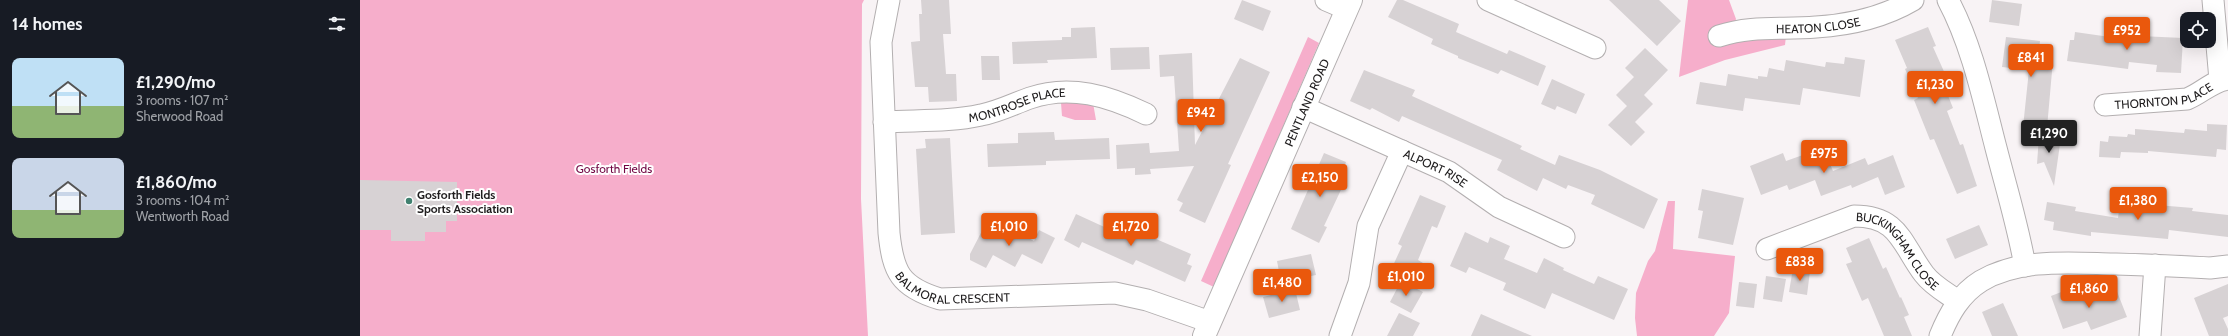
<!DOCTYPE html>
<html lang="en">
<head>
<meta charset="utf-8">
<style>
  :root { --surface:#171b24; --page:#242831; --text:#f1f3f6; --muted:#9ea1a6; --accent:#ea580c }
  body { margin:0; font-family:Cabin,sans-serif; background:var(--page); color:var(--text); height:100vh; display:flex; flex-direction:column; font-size:15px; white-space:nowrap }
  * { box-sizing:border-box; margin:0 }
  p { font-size:13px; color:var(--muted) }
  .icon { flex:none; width:22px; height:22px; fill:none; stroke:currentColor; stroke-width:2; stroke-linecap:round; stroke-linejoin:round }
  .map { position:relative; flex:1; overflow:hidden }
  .drawer { display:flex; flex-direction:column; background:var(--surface); width:360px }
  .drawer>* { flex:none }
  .tools { position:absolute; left:1820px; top:12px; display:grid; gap:8px }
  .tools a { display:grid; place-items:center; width:36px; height:36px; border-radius:8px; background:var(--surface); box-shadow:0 4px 16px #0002; font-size:20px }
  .price { position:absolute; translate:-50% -34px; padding:0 9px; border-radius:4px; background:var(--accent); color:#fff; font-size:13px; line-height:26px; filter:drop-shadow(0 1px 2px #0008) }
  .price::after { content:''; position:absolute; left:50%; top:24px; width:12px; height:9px; margin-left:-6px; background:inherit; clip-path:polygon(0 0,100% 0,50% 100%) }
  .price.current { background:#222; color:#fff }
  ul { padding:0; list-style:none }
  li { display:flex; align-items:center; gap:12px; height:100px; padding:0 12px }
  li span { display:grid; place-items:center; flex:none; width:112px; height:80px; border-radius:8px; color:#555 }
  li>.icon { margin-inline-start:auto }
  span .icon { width:48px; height:48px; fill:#fffc; stroke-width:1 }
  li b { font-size:17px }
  h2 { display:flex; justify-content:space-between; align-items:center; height:48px; padding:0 12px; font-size:17px }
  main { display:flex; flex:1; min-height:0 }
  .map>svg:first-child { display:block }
</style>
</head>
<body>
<main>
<section class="drawer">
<h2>14 homes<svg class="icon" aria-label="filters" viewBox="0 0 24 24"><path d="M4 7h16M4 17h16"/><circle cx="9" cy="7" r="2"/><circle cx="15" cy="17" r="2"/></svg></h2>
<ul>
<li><span style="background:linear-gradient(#bfe0f5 60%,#8fb573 0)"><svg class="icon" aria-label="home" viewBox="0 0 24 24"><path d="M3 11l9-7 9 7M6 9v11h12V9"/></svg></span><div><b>£1,290/mo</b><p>3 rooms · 107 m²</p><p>Sherwood Road</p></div></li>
<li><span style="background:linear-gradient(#c9d6e8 65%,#8fb573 0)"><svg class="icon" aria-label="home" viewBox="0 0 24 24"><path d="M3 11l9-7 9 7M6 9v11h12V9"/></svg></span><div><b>£1,860/mo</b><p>3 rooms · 104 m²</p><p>Wentworth Road</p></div></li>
</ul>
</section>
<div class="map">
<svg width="1868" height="336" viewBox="0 0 1868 336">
  <rect width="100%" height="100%" fill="#f8f3f5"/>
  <path fill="#f6aecb" d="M0,0H504L502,4L501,199L508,336H0Z
    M1328,0H1369L1376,19L1370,39L1426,36L1425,45L1365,60L1319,77Z
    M948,37L959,43L854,287L841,281Z
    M701,103H733L736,120H715L702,116Z
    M1308,201H1315L1313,249L1375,256L1369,313L1354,336H1277L1275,318L1276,293L1288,261L1295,251Z"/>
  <path fill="#d7d2d4" d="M561,0H589L591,34H583L586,74H596L597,101L569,102L568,87H555L551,42L560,41L559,14H562Z
    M882,0L911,11L903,31L874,19Z
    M1037,0H1043L1099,24L1096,32L1147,54L1149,50L1186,66L1178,86L1141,70L1138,74L1098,58V56L1071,44L1073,39L1028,17Z
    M1249,0H1299L1321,21L1297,46Z
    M1632,0L1662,4L1659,26L1629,22Z
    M735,27L737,58L687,60L688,63L653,64L652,42L702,40V37H711V28Z
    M1568,27L1576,46L1573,47L1586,76L1581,78L1593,108L1587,111L1600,145L1603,144L1617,186L1597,194L1574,139L1570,140L1554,100L1558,98L1545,69L1547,68L1535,40Z
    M1758,29L1780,32V36L1823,38L1821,73L1796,72L1797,65L1769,62L1768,69L1707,61L1710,40H1714L1715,32L1757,38Z
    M1646,37L1680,41L1678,58L1693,60L1687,128L1663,127L1669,70L1642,67Z
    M789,47L790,69L751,70L750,48Z
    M1285,48L1308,70L1284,95L1293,104L1275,122L1285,132L1271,146L1248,125L1267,106L1256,95L1274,77L1265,68Z
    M832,53L835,145L880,58L910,72L868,164L871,165L845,223L819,211L823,203L817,200L834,166L790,169L791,174L775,175V168L757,169L756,145L789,143L790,153L819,151L814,76L800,77L799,55Z
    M621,56H639L640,80H622Z
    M1485,57L1505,60L1500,97L1443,88L1440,105L1385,98L1383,111L1336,104L1340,82L1366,86L1368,74L1398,79V76L1407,77L1409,68L1424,71L1426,60L1465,67L1466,62L1484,64Z
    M1004,70L1055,90L1052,96L1162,146L1160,149L1195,165L1199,155L1240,170L1298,199L1284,229L1231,204L1235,195L1208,185L1206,189L1183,178L1177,191L1137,170L1142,160L1042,116L1039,122L1012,108L1010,110L990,101Z
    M1192,79L1225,94L1216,114L1197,106L1195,110L1181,104Z
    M1847,124L1867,125L1866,150L1857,149L1856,157L1788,151V153L1761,152L1760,158L1739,157L1740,141L1748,142L1749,136L1767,137L1768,134L1775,135V129L1824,133L1825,129L1847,131Z
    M694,132L695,140L749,138L750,159L686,161V165L628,167L627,144L658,143V133Z
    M1679,136L1701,137L1694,186L1684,162L1677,164Z
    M590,138L595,233L561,235L556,149L566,148L565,139Z
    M1457,150L1461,159L1467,157L1473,171L1505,158L1508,165L1533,155L1545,187L1525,195L1518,177L1492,188L1491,185L1461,196L1455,180L1429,190L1427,185L1401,195L1390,166L1423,153L1426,161Z
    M964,153L986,162L981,175L987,177L964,226L967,227L959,243L931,229Z
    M0,180L97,182V221H86V232H65V241H31V230H0Z
    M1342,189L1384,198L1373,245L1338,238L1343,211L1338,210Z
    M1060,195L1086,206L1077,228L1072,226L1058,260L1063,263L1054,283L1030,272L1042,246L1038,244Z
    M1687,202L1716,207L1715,211L1758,218L1760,202L1833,208L1832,211L1868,215V237L1809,230L1808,239L1731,232V236L1693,230L1694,222L1684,220Z
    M716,214L764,236L768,227L831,254L827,264L832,266L825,282L776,260L773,265L722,242L719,248L704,240Z
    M625,225H631L651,235L654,230L674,241L679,230L695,238L682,264L662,254L655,267L633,255L626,268L610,260V254Z
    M1619,225L1628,245L1595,259L1586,239Z
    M1105,232L1128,243L1130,237L1150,246L1144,259L1177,273L1184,258L1204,268L1203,270L1234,284L1238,276L1268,289L1254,320L1192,293L1185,309L1143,290L1146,283L1109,267L1106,273L1090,266Z
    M1509,238L1523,269L1526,267L1540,298L1541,297L1549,315L1544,317L1552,336H1524L1508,298L1502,301L1486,264L1492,262L1486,248Z
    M951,254L956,275L921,282L917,261Z
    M1433,268L1450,271L1447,295L1429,292Z
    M1406,276L1426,279L1422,302L1403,299Z
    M1041,281L1063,292L1051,313L1030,302Z
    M1379,282L1397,284L1394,308L1376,306Z
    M1868,284V316L1863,318L1868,329V336H1849L1834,298Z
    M935,289L940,310L909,318L903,297Z
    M1709,289L1713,299L1734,291L1736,297L1756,289L1767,317L1731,330L1727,321L1703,329L1691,296Z
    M1643,303L1658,336H1632L1622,312Z
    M1039,313L1060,323L1053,336H1027Z
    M1121,314L1137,321L1172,336H1111Z"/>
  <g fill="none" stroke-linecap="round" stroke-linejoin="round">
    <g stroke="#b3afb0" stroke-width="23">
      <g id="street">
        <path id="s1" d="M529,0L521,42L529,233C533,272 540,287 580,299L755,293L787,300L850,322"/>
        <path d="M966,0L987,9"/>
        <path d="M1128,0L1235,48"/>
        <path d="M1588,0C1612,45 1623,98 1636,148C1646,187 1658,226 1665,266"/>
        <path d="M1853,0L1860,80"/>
        <path id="s2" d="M1359,36C1392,25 1423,30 1456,27C1489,25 1524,17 1553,0"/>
        <path id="s3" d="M1745,105L1827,99C1842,93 1852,81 1868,79"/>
        <path id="s4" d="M943,107L1089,172L1139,207L1204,237"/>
        <path id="s5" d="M524,122C556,120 590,122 621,115C638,112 653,104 670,98C710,84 749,96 786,114"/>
        <path id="s6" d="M1407,249L1494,216C1539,216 1541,243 1564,274C1573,286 1587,293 1598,301"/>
        <path d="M980,336L999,283L1008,226L1042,151"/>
        <path d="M1580,336C1589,314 1600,294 1621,281C1660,258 1710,263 1753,264C1785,265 1818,266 1850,268L1868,266"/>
        <path d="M1790,336L1795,265"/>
      </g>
    </g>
    <g stroke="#b3afb0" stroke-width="24">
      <g id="secondary">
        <path id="s7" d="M844,336L991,0"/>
      </g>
    </g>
    <use href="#street" stroke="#fff" stroke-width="21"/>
    <use href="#secondary" stroke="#fff" stroke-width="22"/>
  </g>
  <circle fill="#418170" stroke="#fff" stroke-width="1.5" cx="49" cy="201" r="4"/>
  <g text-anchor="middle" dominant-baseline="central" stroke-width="4" stroke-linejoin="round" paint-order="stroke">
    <g font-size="12" fill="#201e1f" stroke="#fff">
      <text stroke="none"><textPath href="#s2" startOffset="100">HEATON CLOSE</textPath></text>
      <text stroke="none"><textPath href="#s3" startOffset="60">THORNTON PLACE</textPath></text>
      <text stroke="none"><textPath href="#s7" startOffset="255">PENTLAND ROAD</textPath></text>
      <text stroke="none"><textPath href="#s5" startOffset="135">MONTROSE PLACE</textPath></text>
      <text stroke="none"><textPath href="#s4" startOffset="146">ALPORT RISE</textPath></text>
      <text stroke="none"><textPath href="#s6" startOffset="152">BUCKINGHAM CLOSE</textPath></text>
      <text stroke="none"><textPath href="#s1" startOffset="335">BALMORAL CRESCENT</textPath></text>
    </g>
    <g font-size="12" fill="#710643" stroke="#fff">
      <text x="254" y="168">Gosforth Fields</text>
    </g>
    <g font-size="12" font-weight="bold" fill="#201e1f" stroke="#fff" text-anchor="start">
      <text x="57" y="194">Gosforth Fields<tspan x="57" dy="14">Sports Association</tspan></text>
    </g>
  </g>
</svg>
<div class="tools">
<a><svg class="icon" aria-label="locate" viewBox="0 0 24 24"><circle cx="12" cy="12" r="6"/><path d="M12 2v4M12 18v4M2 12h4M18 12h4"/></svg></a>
</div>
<b class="price" style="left:1767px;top:51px">£952</b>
<b class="price" style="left:1671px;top:78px">£841</b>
<b class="price" style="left:1575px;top:105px">£1,230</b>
<b class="price" style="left:841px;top:133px">£942</b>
<b class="price current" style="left:1689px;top:154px">£1,290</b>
<b class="price" style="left:1464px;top:174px">£975</b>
<b class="price" style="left:960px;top:198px">£2,150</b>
<b class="price" style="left:1778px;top:221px">£1,380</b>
<b class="price" style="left:649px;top:247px">£1,010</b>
<b class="price" style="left:771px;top:247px">£1,720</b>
<b class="price" style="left:1440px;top:282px">£838</b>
<b class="price" style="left:1046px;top:297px">£1,010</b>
<b class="price" style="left:922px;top:303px">£1,480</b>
<b class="price" style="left:1729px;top:309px">£1,860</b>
</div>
</main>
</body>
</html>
